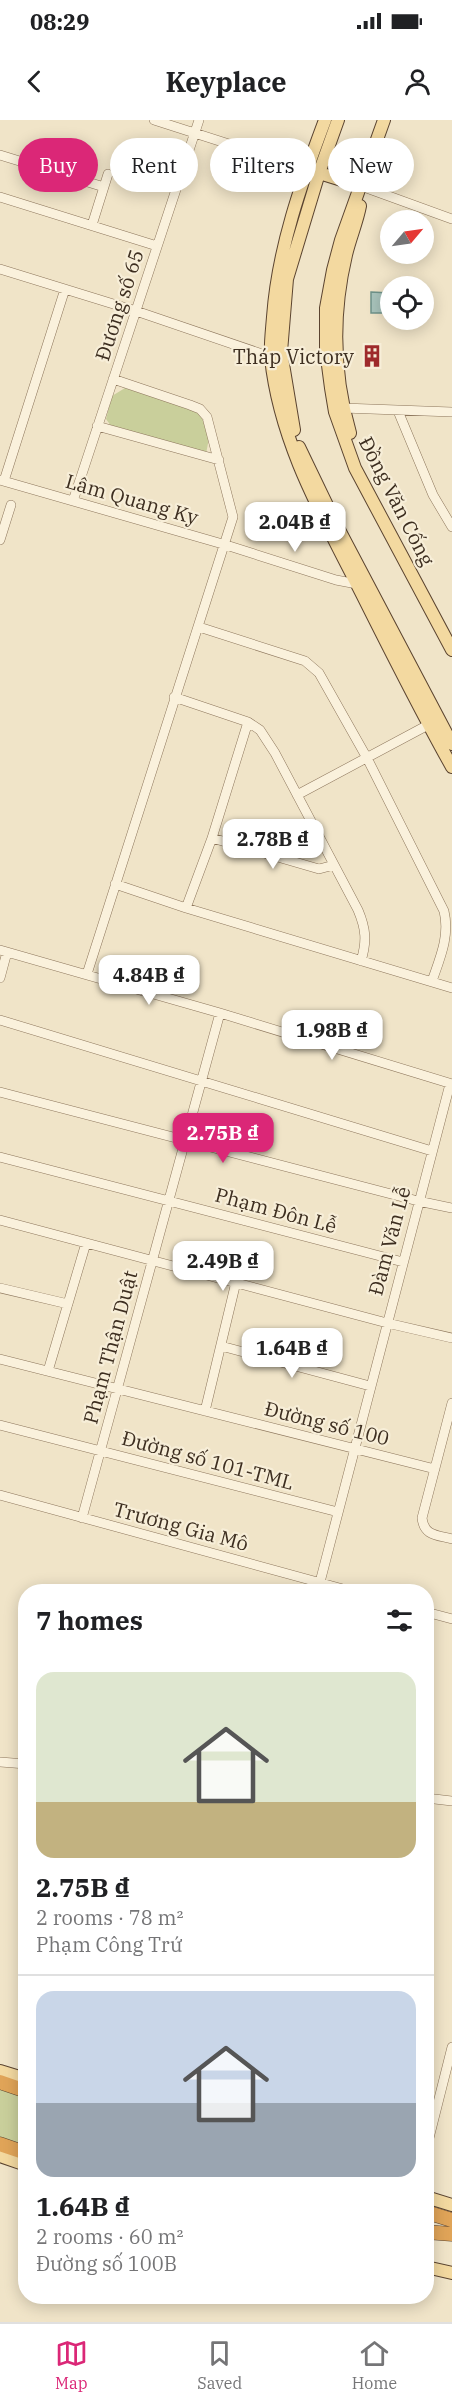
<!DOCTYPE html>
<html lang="en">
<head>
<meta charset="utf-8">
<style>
  :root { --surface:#fff; --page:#f6f6f6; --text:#202124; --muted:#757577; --line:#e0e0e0; --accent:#db2777 }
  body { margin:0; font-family:"IBM Plex Serif",serif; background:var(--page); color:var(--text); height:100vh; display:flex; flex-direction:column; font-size:22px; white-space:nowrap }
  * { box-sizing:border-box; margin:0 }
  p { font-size:20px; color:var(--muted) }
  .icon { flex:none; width:33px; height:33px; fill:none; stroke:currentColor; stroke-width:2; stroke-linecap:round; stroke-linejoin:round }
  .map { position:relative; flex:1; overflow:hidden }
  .sheet { position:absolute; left:18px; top:1464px; width:416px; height:720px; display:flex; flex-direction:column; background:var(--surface); border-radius:24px; box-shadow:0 3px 15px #0003 }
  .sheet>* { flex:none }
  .banner { position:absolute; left:18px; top:18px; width:417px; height:54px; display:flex; gap:12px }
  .needle { width:39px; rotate:61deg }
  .tools { position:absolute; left:380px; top:90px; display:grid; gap:12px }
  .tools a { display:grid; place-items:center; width:54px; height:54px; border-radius:50%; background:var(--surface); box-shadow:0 3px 15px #0003; font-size:30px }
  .price { position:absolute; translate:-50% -51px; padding:0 14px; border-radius:12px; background:#fff; color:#222; font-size:20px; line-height:39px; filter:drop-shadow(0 2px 3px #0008) }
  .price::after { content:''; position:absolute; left:50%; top:36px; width:18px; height:14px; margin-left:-9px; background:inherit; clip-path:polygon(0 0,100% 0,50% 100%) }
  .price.selected { background:var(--accent); color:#fff }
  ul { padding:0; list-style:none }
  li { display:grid; align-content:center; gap:12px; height:318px; padding:0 18px }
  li+li { border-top:2px solid var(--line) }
  li span { display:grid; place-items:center; height:186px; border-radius:18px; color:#555 }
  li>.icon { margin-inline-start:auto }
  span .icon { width:108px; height:108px; fill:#fffc; stroke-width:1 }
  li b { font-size:26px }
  h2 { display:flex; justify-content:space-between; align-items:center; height:72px; padding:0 18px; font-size:26px }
  .pill { padding:0 21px; border-radius:27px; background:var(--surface); box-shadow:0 3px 15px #0003; font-size:21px; line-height:54px }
  .pill.selected { background:var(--accent); color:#fff }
  .status { display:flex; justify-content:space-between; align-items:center; height:42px; padding:0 30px; background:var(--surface); direction:ltr }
  .status svg { height:16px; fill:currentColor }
  header { display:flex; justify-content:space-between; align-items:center; height:78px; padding:0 18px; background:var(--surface); font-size:27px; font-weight:700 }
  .tab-bar { display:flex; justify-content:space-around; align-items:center; height:84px; border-top:2px solid var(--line); background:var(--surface); font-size:16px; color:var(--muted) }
  .tab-bar a { display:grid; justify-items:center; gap:3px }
  .tab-bar .selected { color:var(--accent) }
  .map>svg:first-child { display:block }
</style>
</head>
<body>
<div class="status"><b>08:29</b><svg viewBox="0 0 49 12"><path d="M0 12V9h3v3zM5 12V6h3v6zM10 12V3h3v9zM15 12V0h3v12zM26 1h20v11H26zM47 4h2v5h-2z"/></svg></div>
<header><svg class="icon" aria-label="back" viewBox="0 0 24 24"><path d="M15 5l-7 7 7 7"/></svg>Keyplace<svg class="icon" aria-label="person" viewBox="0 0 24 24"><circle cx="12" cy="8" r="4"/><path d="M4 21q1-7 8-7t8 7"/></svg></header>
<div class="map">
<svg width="452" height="2202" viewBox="0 0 452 2202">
  <rect width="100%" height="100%" fill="#f0e4c8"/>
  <path fill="#c9cf9b" d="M125,268L200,292L209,318L206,334L111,306L106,299L112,276Z
    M0,1965L25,1973V2025L0,2018Z"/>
  <path fill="#a9c4bc" stroke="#6f938a" stroke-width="1.5" d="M371,172L390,173V193H371Z"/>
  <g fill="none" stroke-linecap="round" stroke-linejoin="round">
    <g stroke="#8d765c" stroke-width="10">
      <path id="minor" d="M154,0L307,49
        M0,35L104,67
        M361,66L452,99
        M0,77L157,126
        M92,105L108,54
        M0,149L136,191L271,237
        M343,288L452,292
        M398,291L433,375L452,407
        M97,306L219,340
        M0,360L226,425L336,460L357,464
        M4,361L65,169
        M73,381L199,0
        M0,420L11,385
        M199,507L305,541L319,553L367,638L444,791C450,816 440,838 432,861
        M174,577L248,602L260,610L275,633L358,790C366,809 367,821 361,841
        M297,675L428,605
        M212,718L319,749L334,745
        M115,764L186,788L452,868
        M186,788L212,718L248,602
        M0,830L220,893L452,964
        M87,854L233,397L207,297L200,289L190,285L113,259
        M0,858L7,832
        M0,900L432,1031
        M0,972L418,1081L452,1088
        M0,1037L403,1142
        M0,1100L387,1203L452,1218
        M0,1168L68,1184
        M221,1226L370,1266
        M0,1239L435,1349
        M48,1251L86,1123
        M452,1283L422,1398C424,1416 437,1415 452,1419
        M205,1291L236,1162
        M0,1305L338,1392
        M0,1375L354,1472
        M82,1398L220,893
        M320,1462L450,964
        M426,1492L452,1499
        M0,1642L26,1644
        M426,1678L452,1681
        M426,2030L452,1927"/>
    </g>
    <g stroke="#5b4430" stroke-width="14">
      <path id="major" d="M325,0C301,64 278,128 273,197C272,210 270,225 271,238C280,324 323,397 362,474C391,532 420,590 452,647
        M384,0L341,120L333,150L326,188V230L331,268L335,292L355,348L452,530
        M313,51L361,66
        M294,310L281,232L287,159L319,53L338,0
        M350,313C333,254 332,194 346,135C350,118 357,102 360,86
        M299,327L336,404L452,624
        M0,1951L26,1959
        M0,2036L26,2045
        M426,2077L452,2085
        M426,2147L452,2153"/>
    </g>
    <g stroke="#5b4430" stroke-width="15">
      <path id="highway" d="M0,1962L26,1971
        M0,2024L26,2033
        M426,2092L452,2100
        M426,2112L452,2114"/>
    </g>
    <use href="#minor" stroke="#faf1dc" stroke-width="9"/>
    <use href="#major" stroke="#f3d9a0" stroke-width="12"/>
    <use href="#highway" stroke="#e0a458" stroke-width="14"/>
  </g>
  <defs>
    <g id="building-bare" transform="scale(1.8)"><path d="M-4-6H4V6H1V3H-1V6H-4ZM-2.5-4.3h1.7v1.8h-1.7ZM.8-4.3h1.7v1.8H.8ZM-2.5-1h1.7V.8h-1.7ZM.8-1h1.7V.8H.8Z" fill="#9e2a2b" stroke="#f7eed8" stroke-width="2.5" paint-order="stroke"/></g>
  </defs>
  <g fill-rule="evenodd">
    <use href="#building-bare" x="372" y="236"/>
  </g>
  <g text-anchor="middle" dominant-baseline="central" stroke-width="4.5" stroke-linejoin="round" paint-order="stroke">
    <g font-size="20" fill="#3d2e20" stroke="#f7eed8">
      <text transform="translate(119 185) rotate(-72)">Đương số 65</text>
      <text transform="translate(132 379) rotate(16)">Lâm Quang Ky</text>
      <text transform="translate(397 381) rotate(63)">Đồng Văn Cống</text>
      <text transform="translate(276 1090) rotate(15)">Phạm Đôn Lễ</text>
      <text transform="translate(389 1121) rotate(-75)">Đàm Văn Lễ</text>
      <text transform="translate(110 1227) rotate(-75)">Phạm Thận Duật</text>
      <text transform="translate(327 1303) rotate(14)">Đường số 100</text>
      <text transform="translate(208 1340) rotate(15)">Đường số 101-TML</text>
      <text transform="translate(181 1406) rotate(15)">Trương Gia Mô</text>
    </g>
    <g font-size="20" fill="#3d2e20" stroke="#f7eed8" text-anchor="end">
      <text x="354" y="236">Tháp Victory</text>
    </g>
  </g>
</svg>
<div class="tools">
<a><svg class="needle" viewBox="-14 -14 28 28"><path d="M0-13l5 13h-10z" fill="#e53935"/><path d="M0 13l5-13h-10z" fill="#757577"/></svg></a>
<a><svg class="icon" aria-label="locate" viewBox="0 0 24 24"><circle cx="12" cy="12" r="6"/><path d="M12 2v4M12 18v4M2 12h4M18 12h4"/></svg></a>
</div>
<b class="price" style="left:295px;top:433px">2.04B ₫</b>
<b class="price" style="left:273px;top:750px">2.78B ₫</b>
<b class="price" style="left:149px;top:886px">4.84B ₫</b>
<b class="price" style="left:332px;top:941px">1.98B ₫</b>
<b class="price selected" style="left:223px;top:1044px">2.75B ₫</b>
<b class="price" style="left:223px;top:1172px">2.49B ₫</b>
<b class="price" style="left:292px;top:1259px">1.64B ₫</b>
<div class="banner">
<a class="pill selected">Buy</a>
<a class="pill">Rent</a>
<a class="pill">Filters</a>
<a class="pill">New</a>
</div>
<section class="sheet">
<h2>7 homes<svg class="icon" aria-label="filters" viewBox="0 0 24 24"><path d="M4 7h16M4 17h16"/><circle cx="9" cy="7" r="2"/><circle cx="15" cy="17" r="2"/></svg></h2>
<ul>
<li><span style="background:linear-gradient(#dfe7d0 70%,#c2b280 0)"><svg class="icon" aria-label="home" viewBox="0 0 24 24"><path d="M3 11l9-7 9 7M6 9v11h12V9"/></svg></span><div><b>2.75B ₫</b><p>2 rooms · 78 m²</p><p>Phạm Công Trứ</p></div></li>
<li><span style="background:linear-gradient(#c9d6e8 60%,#9aa5b1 0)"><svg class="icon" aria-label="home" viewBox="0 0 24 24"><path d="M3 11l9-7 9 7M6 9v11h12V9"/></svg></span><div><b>1.64B ₫</b><p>2 rooms · 60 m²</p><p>Đường số 100B</p></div></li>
</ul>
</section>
</div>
<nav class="tab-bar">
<a class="selected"><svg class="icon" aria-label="map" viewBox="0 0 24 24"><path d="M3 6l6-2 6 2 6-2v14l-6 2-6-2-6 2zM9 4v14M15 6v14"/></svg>Map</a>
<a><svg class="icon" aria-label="saved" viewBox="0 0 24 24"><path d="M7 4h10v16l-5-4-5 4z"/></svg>Saved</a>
<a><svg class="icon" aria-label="home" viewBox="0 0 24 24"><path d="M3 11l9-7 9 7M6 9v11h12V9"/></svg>Home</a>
</nav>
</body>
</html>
